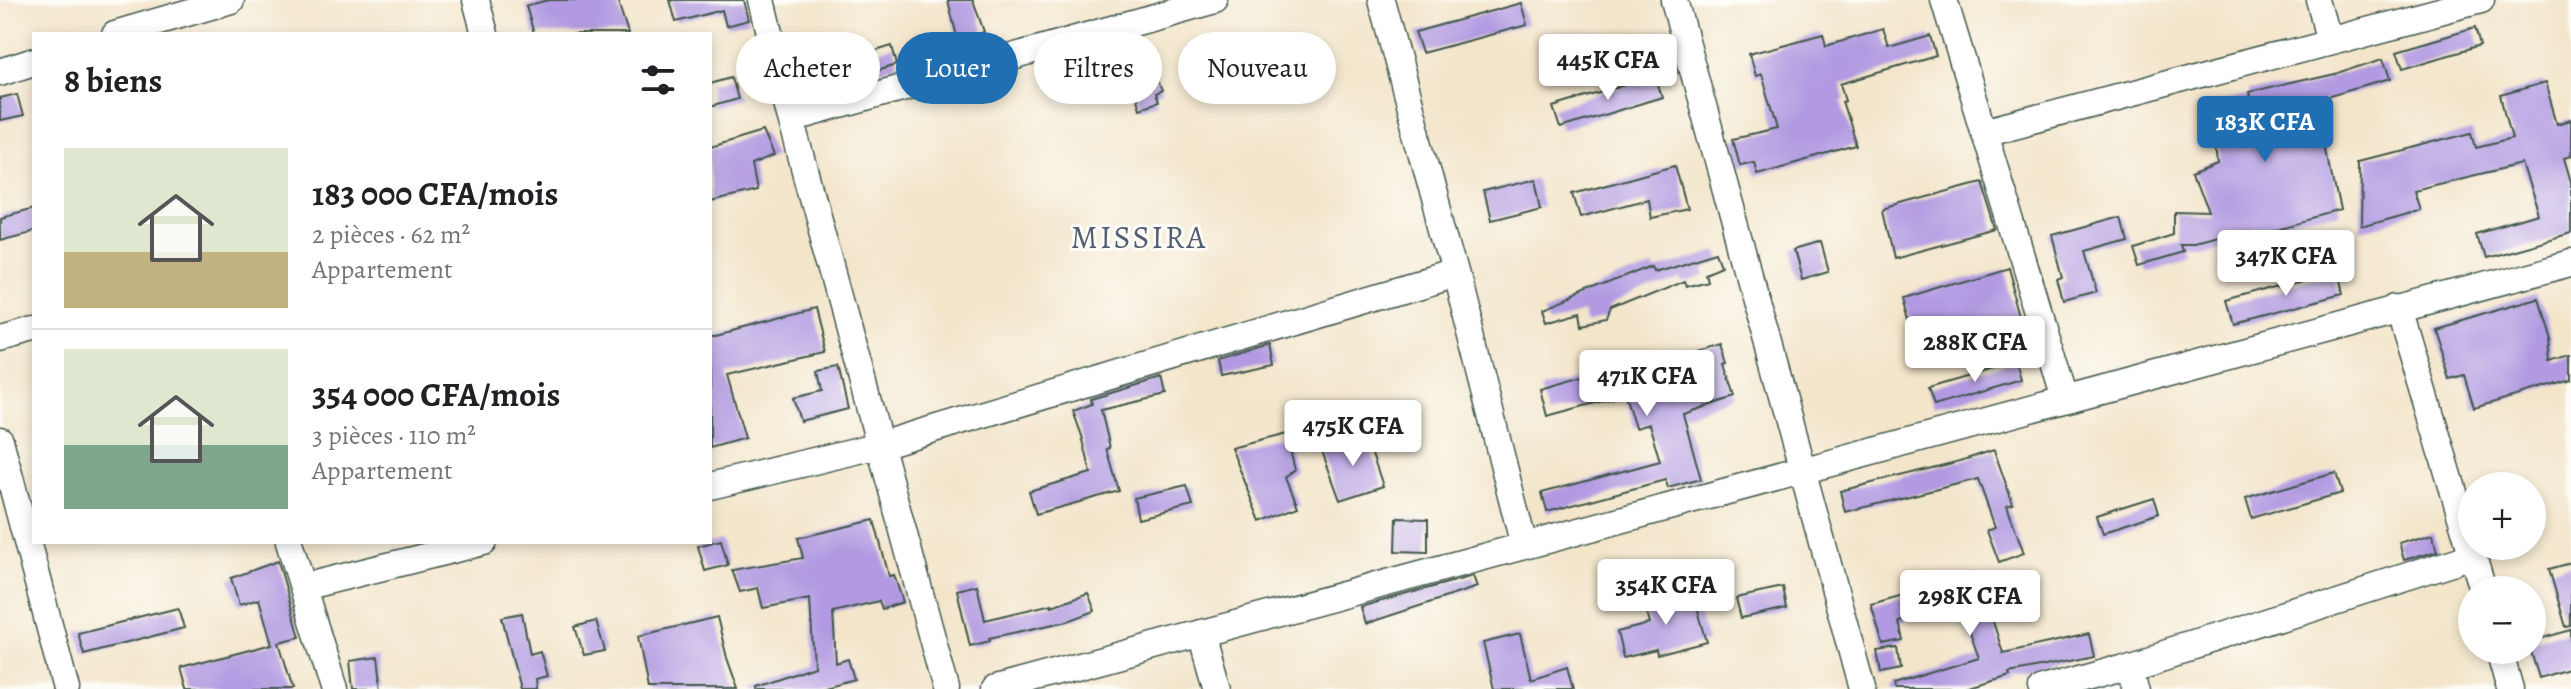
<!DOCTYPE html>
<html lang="fr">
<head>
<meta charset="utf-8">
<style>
  :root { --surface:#fff; --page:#f2f2f2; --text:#202124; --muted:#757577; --line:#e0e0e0; --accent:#1f6fb2 }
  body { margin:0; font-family:Alegreya,serif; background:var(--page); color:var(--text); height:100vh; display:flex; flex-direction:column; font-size:30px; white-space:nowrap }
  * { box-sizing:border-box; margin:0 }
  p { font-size:26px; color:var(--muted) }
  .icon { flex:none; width:44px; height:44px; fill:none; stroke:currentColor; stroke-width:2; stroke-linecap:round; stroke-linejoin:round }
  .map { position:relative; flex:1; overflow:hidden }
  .side { position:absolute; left:32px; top:32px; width:680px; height:512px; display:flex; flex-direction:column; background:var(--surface); border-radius:0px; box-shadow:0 4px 12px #0003 }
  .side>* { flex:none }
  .hud { position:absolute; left:736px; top:32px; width:760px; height:72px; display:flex; gap:16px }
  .controls { position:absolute; left:2458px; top:472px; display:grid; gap:16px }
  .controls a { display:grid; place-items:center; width:88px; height:88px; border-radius:50%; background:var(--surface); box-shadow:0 4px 12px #0003; font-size:40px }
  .price { position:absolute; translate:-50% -68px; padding:0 18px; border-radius:8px; background:#fff; color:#222; font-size:26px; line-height:52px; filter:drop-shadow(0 2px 4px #0008) }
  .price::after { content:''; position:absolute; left:50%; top:48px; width:24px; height:18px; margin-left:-12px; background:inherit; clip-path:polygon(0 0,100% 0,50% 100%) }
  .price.selected { background:var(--accent); color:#fff }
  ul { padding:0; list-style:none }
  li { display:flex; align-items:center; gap:24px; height:200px; padding:0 32px }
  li+li { border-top:2px solid var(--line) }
  li span { display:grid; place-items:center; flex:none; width:224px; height:160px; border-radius:0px; color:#555 }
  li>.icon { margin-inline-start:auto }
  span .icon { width:96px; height:96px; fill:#fffc; stroke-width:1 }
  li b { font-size:34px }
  h2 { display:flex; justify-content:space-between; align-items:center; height:96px; padding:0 32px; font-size:34px }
  .pill { padding:0 28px; border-radius:36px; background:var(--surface); box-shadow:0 4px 12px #0003; font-size:28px; line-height:72px }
  .pill.selected { background:var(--accent); color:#fff }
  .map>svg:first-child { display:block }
</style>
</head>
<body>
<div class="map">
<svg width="2571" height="689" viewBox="0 0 2571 689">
  <rect width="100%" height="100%" fill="#fdfcf7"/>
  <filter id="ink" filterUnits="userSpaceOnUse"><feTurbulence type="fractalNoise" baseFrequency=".0125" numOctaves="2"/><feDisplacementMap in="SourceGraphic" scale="16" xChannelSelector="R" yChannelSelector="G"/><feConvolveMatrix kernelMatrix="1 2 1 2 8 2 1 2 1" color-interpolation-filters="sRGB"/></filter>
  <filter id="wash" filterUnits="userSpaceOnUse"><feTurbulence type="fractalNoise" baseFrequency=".006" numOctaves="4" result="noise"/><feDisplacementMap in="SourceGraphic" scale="32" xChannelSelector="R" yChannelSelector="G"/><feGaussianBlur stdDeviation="1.8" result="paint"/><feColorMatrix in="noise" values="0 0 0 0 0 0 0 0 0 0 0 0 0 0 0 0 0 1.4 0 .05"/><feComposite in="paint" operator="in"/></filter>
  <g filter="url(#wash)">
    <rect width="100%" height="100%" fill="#f3e5ca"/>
    <g id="blocks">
      <path fill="#b19ae1" d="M548,0H617L628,34H534L526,6Z
        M670,0H744L749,20L726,26L722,10L676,22Z
        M948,0H973L984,32L958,41Z
        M1521,3L1527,25L1422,53L1415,32Z
        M2475,28L2480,46L2402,69L2396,51Z
        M1883,29L1889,48L1930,36L1936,56L1841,84L1846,100L1842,101L1856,146L1757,174L1754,162L1740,165L1733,139L1777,129L1761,74L1755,76L1749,54L1823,34L1826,46Z
        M892,46L897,65L812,90L807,72Z
        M2383,58L2390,81L2265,118L2321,119L2339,210L2247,236V230L2193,245H2181L2183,252L2139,265L2133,246L2174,233V211L2208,212L2193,171L2218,161L2212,104L2248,100L2247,94L2334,74Z
        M1151,66L1161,91L1154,94L1157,102L1139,108L1128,73Z
        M1655,76L1662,97L1561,128L1554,107Z
        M731,77L737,99L710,107V83Z
        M2545,83L2557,124L2571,120V156L2564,158L2571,182V233L2484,257L2477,234L2539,216L2522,164L2413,190L2419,209L2359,226L2360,161L2472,132L2476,147L2512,138L2501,96Z
        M17,94L23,116L0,121V98Z
        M763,131L774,156L751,165L756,191L710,202V147Z
        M1675,165L1687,209L1650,217L1647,199L1581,217L1574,193Z
        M1536,179L1542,207L1490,220L1483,192Z
        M1982,182L1997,230L1893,258L1882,209Z
        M34,208V231L0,240V217Z
        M2121,217L2127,239L2084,251L2096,293L2064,302L2058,279L2063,277L2052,236Z
        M1820,243L1828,272L1801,280L1793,251Z
        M1718,251L1723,264L1706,271L1708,279L1685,285L1683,280L1610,310L1606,320L1583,325L1581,313L1546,323L1542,311L1653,266L1655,270Z
        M2007,267L2024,328L2003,334L2001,329L1924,350L1917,322L1911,324L1904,298Z
        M2338,271L2344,295L2233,324L2226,301Z
        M2538,298L2550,337L2552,361L2571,355V380L2474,408L2464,375L2450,379L2434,328Z
        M814,309L825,352L727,375L745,438L710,448V335H716Z
        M1722,344L1728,363L1725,364L1735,397L1683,414L1701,479L1668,488L1665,480L1547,512L1542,493L1660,461L1649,424L1635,428L1625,395L1547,416L1540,389L1615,368L1617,375Z
        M1270,345L1274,365L1221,376L1218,361Z
        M2016,362L2021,380L1934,406L1928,388Z
        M838,367L848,409L800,421L793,398L822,391L818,371Z
        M1161,378L1165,395L1101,410L1110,448L1107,449L1119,491L1036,514L1029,491L1091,473L1082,436L1073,411L1092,404L1091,399Z
        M1286,434L1295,470L1286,477L1298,506L1261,521L1231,448Z
        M1366,436L1383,486L1340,500L1322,451Z
        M1994,450L2013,504L2007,506L2024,553L1999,562L1987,530L1995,527L1978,479L1845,512L1840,491L1960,461Z
        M2334,473L2340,493L2251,519L2245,499Z
        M1187,486L1193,506L1138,519L1134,498Z
        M2154,499L2159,516L2103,534L2097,517Z
        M1397,518L1428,519V552L1396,551Z
        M874,520L889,576L894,575L903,602L882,609L879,601L833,612L836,663L848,659L854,679L818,689H756V686L814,666L810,599L763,608L758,588L740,592L732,570L803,558L798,538Z
        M2433,533L2438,550L2404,560L2399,543Z
        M721,540L728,565L705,571L698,546Z
        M278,561L300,637L279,642L293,689H187L181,668L272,644L259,599L239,605L231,578Z
        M2571,563V626L2566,627L2549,569Z
        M1976,575L1985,610L1989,609L2003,653L2089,634L2094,656L2009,673L2010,676L1966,689H1894L1893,684L1979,658L1960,605L1900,622L1904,641L1883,645L1871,604Z
        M1473,576L1477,587L1365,624L1360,607Z
        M977,585L985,620L1052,604V606L1088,593L1095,611L1068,621L989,638L990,641L970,646L957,590Z
        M1783,588L1787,608L1741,618L1736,598Z
        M1692,589L1707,642L1657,655L1656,650L1623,658L1617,632L1649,624L1643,602Z
        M178,608L184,628L84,654L78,633Z
        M522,613L530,654L540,651L547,676L535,679L536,689H520L502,617Z
        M717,617L727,658L738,689H648L638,636Z
        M596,621L605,651L584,655L575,627Z
        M2571,630V668L2539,678L2532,655V641Z
        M1520,634L1531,679L1567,667L1573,689H1494L1483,643Z
        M1898,648L1901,669L1881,673L1877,651Z
        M378,657L382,689H353L350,661Z"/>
    </g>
  </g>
  <g filter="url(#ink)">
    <use href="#blocks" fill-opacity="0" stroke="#3f564a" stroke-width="2"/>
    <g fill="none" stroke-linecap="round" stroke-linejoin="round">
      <g stroke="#3f564a" stroke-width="29">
        <path id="street" d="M476,0L485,34
          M762,0L791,119L946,689
          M1381,0L1455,273L1524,546
          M1674,0L1862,689
          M1944,0L2065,399
          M2319,0L2330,39
          M115,34L231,0
          M0,72L34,61
          M791,119L1215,0
          M1984,132L2481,0
          M2399,308L2483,590
          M0,339L34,330
          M0,440L66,689
          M710,486L880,445L1455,273
          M289,542L334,689
          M303,587L484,542
          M1201,633L1217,689
          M2499,650L2510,689
          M2130,665L2136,689
          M995,689L2571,263
          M2042,689L2130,665L2473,555"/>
      </g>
      <use href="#street" stroke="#fff" stroke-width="26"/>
    </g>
  </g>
  <g text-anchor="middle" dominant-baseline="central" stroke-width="6" stroke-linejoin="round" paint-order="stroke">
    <g font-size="32" letter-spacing="2" fill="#525e71" stroke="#fdfcf7">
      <text x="1139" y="237">MISSIRA</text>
    </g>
  </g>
</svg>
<div class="controls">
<a>+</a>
<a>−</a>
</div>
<b class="price" style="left:1608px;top:102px">445K CFA</b>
<b class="price selected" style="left:2265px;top:164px">183K CFA</b>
<b class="price" style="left:2286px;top:298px">347K CFA</b>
<b class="price" style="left:1975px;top:384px">288K CFA</b>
<b class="price" style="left:1647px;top:418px">471K CFA</b>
<b class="price" style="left:1353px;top:468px">475K CFA</b>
<b class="price" style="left:1666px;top:627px">354K CFA</b>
<b class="price" style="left:1970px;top:638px">298K CFA</b>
<div class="hud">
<a class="pill">Acheter</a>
<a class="pill selected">Louer</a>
<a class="pill">Filtres</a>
<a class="pill">Nouveau</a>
</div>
<section class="side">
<h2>8 biens<svg class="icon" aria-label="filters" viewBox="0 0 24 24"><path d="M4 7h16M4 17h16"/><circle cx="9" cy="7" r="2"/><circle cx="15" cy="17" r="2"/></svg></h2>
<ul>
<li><span style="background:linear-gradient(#dfe7d0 65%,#c2b280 0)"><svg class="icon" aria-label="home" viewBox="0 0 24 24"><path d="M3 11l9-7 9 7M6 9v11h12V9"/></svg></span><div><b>183 000 CFA/mois</b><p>2 pièces · 62 m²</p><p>Appartement</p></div></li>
<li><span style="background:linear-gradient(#dfe7d0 60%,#7fa58c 0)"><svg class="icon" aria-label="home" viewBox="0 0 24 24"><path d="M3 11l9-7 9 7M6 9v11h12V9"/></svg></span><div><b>354 000 CFA/mois</b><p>3 pièces · 110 m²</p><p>Appartement</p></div></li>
</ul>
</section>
</div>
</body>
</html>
